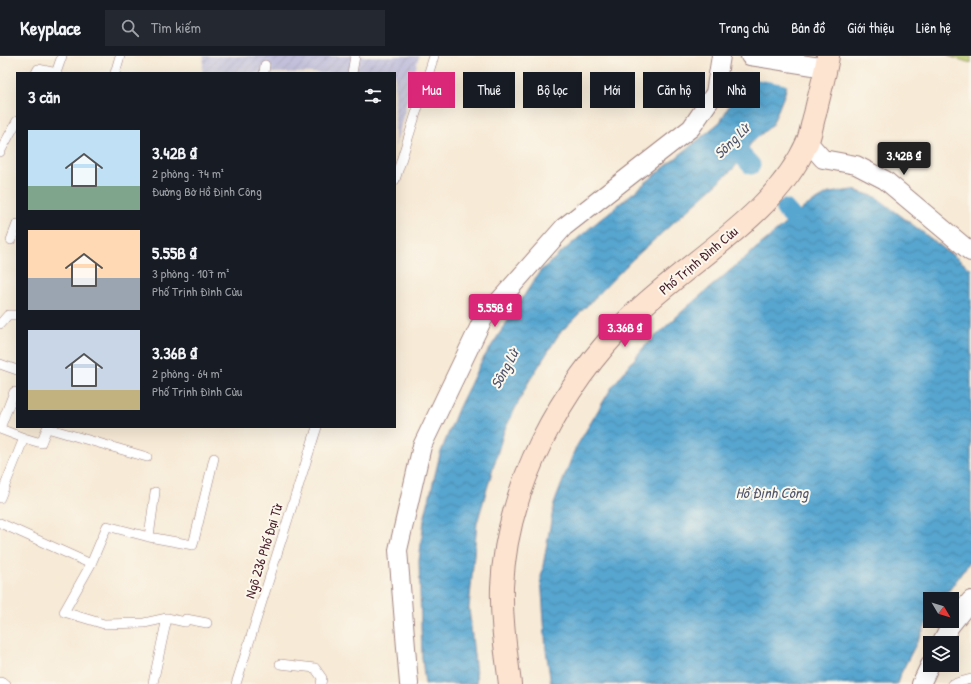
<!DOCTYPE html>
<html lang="vi">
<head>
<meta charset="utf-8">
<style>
  :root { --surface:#171b24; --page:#242831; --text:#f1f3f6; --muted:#9ea1a6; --line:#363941; --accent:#db2777 }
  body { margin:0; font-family:"Patrick Hand",sans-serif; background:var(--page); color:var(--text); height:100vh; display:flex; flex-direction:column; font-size:15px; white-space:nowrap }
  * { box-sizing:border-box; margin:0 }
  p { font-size:13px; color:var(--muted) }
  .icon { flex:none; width:22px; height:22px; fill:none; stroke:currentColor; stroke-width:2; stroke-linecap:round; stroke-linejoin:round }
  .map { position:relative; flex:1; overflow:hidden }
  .side { position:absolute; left:16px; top:16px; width:380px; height:356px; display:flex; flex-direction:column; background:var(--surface); border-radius:0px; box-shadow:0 4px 16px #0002 }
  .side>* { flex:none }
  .top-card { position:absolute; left:408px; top:16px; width:380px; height:36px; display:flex; gap:8px }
  .needle { width:26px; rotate:128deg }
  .buttons { position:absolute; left:923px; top:536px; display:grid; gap:8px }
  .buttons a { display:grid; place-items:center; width:36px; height:36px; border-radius:0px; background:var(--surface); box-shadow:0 4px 16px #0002; font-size:20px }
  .price { position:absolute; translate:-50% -34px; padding:0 9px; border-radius:4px; background:var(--accent); color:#fff; font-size:13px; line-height:26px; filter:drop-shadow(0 1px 2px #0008) }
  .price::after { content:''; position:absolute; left:50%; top:24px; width:12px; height:9px; margin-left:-6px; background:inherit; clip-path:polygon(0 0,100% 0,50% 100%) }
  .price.on { background:#222; color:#fff }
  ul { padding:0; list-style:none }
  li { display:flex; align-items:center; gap:12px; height:100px; padding:0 12px }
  li span { display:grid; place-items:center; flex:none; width:112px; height:80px; border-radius:0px; color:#555 }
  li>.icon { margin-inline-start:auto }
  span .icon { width:48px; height:48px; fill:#fffc; stroke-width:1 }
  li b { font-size:17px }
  h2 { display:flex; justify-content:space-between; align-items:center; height:48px; padding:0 12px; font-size:17px }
  .tag { padding:0 14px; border-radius:0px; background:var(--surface); box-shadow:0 4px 16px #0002; font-size:14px; line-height:36px }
  .tag.on { background:var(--accent); color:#fff }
  header { display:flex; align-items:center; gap:24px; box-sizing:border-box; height:56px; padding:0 20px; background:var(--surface); border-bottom:1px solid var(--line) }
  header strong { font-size:19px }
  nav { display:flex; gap:22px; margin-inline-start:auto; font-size:14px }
  .search { width:280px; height:36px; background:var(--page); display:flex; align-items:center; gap:10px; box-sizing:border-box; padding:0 14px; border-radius:0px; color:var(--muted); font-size:15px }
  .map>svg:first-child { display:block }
</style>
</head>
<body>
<header>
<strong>Keyplace</strong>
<div class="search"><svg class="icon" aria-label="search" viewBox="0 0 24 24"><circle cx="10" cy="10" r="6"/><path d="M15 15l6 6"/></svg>Tìm kiếm</div>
<nav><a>Trang chủ</a><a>Bản đồ</a><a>Giới thiệu</a><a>Liên hệ</a></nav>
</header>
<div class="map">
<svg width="971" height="628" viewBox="0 0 971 628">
  <defs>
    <pattern id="industrial-furrows" width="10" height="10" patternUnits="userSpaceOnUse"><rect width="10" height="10" fill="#c3c1db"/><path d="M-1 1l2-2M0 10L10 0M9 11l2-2" fill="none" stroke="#a9a5bc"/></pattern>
    <pattern id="water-waves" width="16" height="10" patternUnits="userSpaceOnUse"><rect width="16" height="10" fill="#56a6d0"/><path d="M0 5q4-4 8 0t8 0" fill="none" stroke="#4987a9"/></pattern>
  </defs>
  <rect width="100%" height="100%" fill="#fbf7ec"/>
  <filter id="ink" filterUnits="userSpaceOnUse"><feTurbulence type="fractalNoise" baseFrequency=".025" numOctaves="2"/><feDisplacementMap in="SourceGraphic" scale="8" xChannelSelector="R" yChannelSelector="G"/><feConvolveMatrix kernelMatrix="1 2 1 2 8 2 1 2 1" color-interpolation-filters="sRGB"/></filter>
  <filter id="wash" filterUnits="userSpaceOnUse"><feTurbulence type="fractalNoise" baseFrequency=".012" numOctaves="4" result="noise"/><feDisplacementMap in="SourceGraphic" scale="16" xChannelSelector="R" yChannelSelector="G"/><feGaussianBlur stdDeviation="0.9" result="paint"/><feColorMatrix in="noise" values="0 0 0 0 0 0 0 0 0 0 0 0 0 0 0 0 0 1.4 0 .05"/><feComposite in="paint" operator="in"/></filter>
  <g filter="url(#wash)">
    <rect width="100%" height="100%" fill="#f7ead6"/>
    <path fill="url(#industrial-furrows)" d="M204,0H419L395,91V17H202Z"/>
    <path fill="#bacd70" stroke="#82764e" d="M948,0H971V7Z"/>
    <path fill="url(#water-waves)" stroke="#50627e" d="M738,0H793L785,37L772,69L752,86L734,112L633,203L559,278L528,327L504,375L477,467L469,552L477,628H425L422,602L419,505L424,464L440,398L458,353L481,306L540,215L591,171L720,66L730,48Z
      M853,134L876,141L971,213V504L943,543H930V561L900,619L897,628H551L546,594L541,521L554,448L575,393L612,331L644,291L686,252L806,150L829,137Z"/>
    <path fill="#f7ead6" d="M736,0H795L789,29L733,19Z"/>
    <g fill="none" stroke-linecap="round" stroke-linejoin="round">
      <path stroke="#56a6d0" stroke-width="19" d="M731,88L751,109
        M785,153L793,162"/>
    </g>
  </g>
  <g filter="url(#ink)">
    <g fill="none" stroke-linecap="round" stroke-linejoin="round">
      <g stroke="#a08480" stroke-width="10">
        <path id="lane" d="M36,17L38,13L57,17
          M56,17L62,0
          M115,17L120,0
          M264,17L265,9
          M352,17L355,0
          M0,96L17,65
          M395,124L434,0
          M11,184L17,168
          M0,268L8,259H17
          M0,308L17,314
          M0,372L14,336
          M0,373L24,382
          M0,442L24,382L41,387L47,372L147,401
          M0,467L91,508L107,470L149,481L193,489L214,402
          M149,481L155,436
          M91,508L64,556L104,568L144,567L167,562L185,566L186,563L207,567
          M280,608L315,612L322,622L321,628
          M0,626L6,628
          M153,627L167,562
          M236,628L317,371
          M952,628L971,623"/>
      </g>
      <g stroke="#a08480" stroke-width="20">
        <path id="street" d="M750,0L826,12
          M808,86L823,103L856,109L885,124L971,196
          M941,587L950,570L971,544
          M409,628L398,494L422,390L483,263L564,171L691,72L715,37L721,0
          M921,628L930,609"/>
      </g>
      <g stroke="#a08480" stroke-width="24">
        <path id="secondary" d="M510,628C506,596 501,564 502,531C506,431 561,331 631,261C686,206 775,160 807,87C811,78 812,67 815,58C819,39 825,20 828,0"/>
      </g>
      <use href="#lane" stroke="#fff" stroke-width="9"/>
      <use href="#street" stroke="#fff" stroke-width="18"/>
      <use href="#secondary" stroke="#fde4d0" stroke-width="22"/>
    </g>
  </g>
  <g text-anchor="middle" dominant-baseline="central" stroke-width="4" stroke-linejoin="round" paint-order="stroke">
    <g font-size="14" fill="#4a1f2b" stroke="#fbf7ec">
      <text transform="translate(698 204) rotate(-40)">Phố Trịnh Đình Cửu</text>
      <text transform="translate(263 495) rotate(-73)">Ngõ 236 Phố Đại Từ</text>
    </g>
    <g font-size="15" font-style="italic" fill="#4f556d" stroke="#fbf7ec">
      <text transform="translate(731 85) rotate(-45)">Sông Lừ</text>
      <text transform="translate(504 313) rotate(-62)">Sông Lừ</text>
      <text x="772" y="436">Hồ Định Công</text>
    </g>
  </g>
</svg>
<div class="buttons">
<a><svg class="needle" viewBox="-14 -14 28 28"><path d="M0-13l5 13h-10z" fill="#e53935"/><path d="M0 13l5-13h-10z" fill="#9ea1a6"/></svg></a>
<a><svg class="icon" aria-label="layers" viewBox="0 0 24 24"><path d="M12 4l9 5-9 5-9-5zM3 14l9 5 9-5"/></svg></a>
</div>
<b class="price on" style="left:904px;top:120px">3.42B ₫</b>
<b class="price" style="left:495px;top:272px">5.55B ₫</b>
<b class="price" style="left:625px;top:292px">3.36B ₫</b>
<div class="top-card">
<a class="tag on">Mua</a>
<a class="tag">Thuê</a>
<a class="tag">Bộ lọc</a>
<a class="tag">Mới</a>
<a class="tag">Căn hộ</a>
<a class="tag">Nhà</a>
</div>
<section class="side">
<h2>3 căn<svg class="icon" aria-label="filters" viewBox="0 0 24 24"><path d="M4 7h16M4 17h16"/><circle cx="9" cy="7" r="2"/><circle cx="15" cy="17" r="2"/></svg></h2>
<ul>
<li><span style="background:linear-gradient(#bfe0f5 70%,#7fa58c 0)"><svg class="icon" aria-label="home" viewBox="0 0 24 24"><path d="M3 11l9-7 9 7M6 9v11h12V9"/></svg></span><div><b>3.42B ₫</b><p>2 phòng · 74 m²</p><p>Đường Bờ Hồ Định Công</p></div></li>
<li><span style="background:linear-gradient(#ffd9b3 60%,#9aa5b1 0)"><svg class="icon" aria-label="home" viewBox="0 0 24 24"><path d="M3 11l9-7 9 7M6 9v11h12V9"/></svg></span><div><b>5.55B ₫</b><p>3 phòng · 107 m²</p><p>Phố Trịnh Đình Cửu</p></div></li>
<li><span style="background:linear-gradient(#c9d6e8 75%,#c2b280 0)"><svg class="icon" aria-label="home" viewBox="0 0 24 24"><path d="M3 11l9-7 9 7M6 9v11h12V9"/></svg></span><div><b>3.36B ₫</b><p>2 phòng · 64 m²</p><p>Phố Trịnh Đình Cửu</p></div></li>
</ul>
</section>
</div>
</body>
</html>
